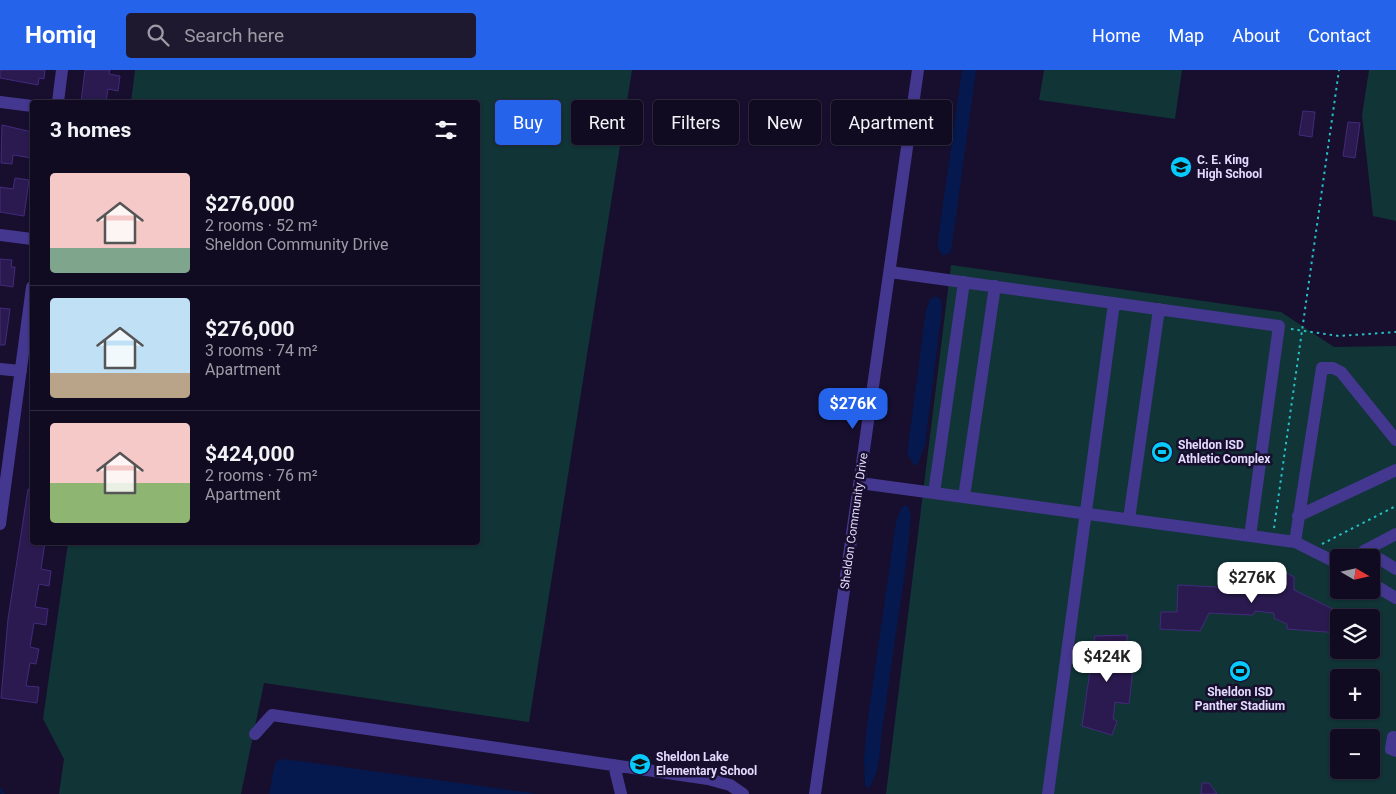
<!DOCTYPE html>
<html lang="en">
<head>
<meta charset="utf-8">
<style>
  :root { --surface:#110b22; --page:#1e192f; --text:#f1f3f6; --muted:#9c9ba5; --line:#302b40; --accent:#2563eb }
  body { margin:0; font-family:Roboto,sans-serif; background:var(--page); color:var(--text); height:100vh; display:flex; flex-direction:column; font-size:19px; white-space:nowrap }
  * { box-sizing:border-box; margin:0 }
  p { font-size:16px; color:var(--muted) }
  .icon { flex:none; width:28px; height:28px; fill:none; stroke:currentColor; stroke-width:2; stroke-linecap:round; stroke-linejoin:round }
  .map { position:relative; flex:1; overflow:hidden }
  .panel { position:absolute; left:30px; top:30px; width:450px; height:445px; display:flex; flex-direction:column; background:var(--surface); border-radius:5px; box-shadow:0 1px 4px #0004,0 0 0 1px var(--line) }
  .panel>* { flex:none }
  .guide { position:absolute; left:495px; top:30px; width:475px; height:45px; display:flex; gap:10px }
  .needle { width:32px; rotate:99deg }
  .buttons { position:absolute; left:1330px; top:479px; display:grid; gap:10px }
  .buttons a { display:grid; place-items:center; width:50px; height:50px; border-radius:5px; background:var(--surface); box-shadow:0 1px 4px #0004,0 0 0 1px var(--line); font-size:25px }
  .price { position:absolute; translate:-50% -42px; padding:0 11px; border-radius:10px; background:#fff; color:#222; font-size:16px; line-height:32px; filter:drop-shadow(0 1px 2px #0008) }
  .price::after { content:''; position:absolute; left:50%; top:30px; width:15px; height:11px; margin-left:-8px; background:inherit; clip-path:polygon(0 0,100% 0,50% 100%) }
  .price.active { background:var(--accent); color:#fff }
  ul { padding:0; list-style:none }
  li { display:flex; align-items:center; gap:15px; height:125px; padding:0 20px }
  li+li { border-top:1px solid var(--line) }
  li span { display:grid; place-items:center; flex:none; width:140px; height:100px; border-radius:5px; color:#555 }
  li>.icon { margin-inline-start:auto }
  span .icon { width:60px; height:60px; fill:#fffc; stroke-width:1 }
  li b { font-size:21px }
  h2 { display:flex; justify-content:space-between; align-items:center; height:60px; padding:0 20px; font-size:21px }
  .tag { padding:0 18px; border-radius:5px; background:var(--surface); box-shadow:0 1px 4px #0004,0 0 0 1px var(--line); font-size:18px; line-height:45px }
  .tag.active { background:var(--accent); color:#fff }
  header { display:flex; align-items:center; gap:30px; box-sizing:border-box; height:70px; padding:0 25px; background:var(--accent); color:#fff }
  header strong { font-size:24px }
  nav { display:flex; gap:28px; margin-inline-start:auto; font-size:18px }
  .search { width:350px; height:45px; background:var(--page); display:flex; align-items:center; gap:12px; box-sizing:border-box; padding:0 18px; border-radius:5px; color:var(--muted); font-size:19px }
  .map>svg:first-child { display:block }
</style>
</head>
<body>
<header>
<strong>Homiq</strong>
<div class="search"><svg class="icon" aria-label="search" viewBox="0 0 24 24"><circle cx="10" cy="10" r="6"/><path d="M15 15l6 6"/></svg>Search here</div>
<nav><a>Home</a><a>Map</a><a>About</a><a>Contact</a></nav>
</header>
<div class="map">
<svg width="1396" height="724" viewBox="0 0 1396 724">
  <rect width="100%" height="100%" fill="#170f2d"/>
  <path fill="#113437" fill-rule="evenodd" d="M135,0H632L529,652L264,613L241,724H59L64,689L43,649L68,473L478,472V32H131Z
    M1044,0H1182L1175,49L1039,30Z
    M1369,0H1396V151L1373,146L1362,45Z
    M951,195L1281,242L1334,277L1396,276V724H886ZM1339,488H1371V520H1339ZM1339,548H1371V580H1339ZM1339,608H1371V640H1339ZM1339,668H1371V700H1339Z"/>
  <path fill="#06194e" d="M962,0H976L952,175L951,182L943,186L938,178V169Z
    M936,226L941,230L942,239L925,375L917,395H914L907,384L926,240L930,229Z
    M905,435L908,437L911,445L907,487L881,667C880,684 879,705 868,719L865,715L864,689L867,655L896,452L901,438Z
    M281,689L299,691L539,724H269L275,693Z"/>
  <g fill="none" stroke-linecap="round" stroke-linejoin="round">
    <path stroke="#06194e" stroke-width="3" d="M0,719L3,724"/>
  </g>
  <path fill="#2a1a4f" stroke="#432a7d" d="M0,0H45L44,9L39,8L38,15L0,8Z
    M85,0H110L109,4L120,6L118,21L108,19L106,32H81Z
    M1303,41L1315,42L1312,67L1299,65Z
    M1348,52L1360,53L1355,88L1343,86Z
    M2,55L32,62V88L13,85L12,94L1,93Z
    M15,108L29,110L24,146L0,142V117L13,119Z
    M0,189L12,190L11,197H15L13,217L0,215Z
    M0,238L10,239L5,275H0Z
    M28,419L32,420V472H45L41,499L51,501L49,516L39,514L35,537L48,539L46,555L34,553L30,577L39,579L36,594L30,593L26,616L39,617L37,633L1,628L8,549Z
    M1253,497L1272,507L1277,498L1294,507V520L1339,542V563L1287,559V554L1274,548V543L1255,541L1253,545L1209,543L1200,561L1160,559L1161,542H1177L1178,515L1234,518V505L1248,506Z
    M1127,565V581H1122L1120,597L1133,599L1129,634L1115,632L1113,649L1117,651L1112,665L1082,656L1095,566Z
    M1202,713H1209L1217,724H1201Z"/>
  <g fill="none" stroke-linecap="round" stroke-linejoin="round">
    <path stroke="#26bfc7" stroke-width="2" stroke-dasharray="2.5 4" stroke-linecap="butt" d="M1291,259L1339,266L1396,262
      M1274,458L1339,0
      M1322,474L1396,436"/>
    <path stroke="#44378f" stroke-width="12" d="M0,32L32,36
      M58,32L62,0
      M0,165L32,169
      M890,202L1279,256L1250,466
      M0,299L21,301
      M860,413L1295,472L1339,494
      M934,423L964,212
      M964,427L995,216
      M1298,446L1396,400
      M1129,449L1159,239
      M0,454L32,217
      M1295,472L1322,298H1333L1341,302L1396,370
      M1365,480L1396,499
      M1357,488L1364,481L1396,464
      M1371,513L1396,528
      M255,664L272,645L708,709L730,715L743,724
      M1393,667L1391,679L1396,681
      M614,695L621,724
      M815,724L918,0
      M1048,724L1114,233"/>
  </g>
  <defs>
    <g id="school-disc" transform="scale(1.125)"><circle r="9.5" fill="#07cbff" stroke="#170f2d"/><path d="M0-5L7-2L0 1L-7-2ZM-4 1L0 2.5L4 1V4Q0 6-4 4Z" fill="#111"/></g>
    <g id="stadium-disc" transform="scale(1.125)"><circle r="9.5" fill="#07cbff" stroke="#170f2d"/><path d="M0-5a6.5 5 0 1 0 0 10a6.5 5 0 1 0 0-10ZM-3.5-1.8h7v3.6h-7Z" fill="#111"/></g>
  </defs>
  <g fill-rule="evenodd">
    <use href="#school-disc" x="1181" y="97"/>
    <use href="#stadium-disc" x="1162" y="382"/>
    <use href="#stadium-disc" x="1240" y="601"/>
    <use href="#school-disc" x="640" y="694"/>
  </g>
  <g text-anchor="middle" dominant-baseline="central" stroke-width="5" stroke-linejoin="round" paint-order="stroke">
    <g font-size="12" font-weight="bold" fill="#e3dbff" stroke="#170f2d" text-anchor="start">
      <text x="1197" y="90">C. E. King<tspan x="1197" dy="14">High School</tspan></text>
      <text x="1178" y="375">Sheldon ISD<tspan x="1178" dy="14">Athletic Complex</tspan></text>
      <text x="1240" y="622" text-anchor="middle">Sheldon ISD<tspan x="1240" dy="14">Panther Stadium</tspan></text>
      <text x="656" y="687">Sheldon Lake<tspan x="656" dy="14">Elementary School</tspan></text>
    </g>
    <g font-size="12" fill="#e3dbff" stroke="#170f2d">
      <text transform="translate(854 451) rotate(-82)">Sheldon Community Drive</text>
    </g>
  </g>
</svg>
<div class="buttons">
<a><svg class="needle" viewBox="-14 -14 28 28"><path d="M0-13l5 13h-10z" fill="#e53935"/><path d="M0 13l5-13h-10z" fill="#9c9ba5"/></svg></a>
<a><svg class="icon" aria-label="layers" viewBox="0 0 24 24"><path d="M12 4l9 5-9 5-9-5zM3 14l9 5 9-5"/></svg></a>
<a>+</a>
<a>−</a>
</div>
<b class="price active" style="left:853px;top:360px">$276K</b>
<b class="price" style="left:1252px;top:534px">$276K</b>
<b class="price" style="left:1107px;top:613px">$424K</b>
<div class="guide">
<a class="tag active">Buy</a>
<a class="tag">Rent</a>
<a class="tag">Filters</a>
<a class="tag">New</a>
<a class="tag">Apartment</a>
</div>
<section class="panel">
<h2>3 homes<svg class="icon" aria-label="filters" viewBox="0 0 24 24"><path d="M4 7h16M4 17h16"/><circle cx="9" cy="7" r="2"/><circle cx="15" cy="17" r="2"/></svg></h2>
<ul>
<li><span style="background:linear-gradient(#f6c9c9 75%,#7fa58c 0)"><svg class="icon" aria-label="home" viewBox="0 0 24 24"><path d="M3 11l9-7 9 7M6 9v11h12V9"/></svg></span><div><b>$276,000</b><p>2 rooms · 52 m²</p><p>Sheldon Community Drive</p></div></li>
<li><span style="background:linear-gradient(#bfe0f5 75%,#b9a48a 0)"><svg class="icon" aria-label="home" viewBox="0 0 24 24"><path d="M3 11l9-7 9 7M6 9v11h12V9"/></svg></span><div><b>$276,000</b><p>3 rooms · 74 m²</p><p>Apartment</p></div></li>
<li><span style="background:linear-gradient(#f6c9c9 60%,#8fb573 0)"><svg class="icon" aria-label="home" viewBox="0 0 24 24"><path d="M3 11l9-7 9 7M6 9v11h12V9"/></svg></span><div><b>$424,000</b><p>2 rooms · 76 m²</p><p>Apartment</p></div></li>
</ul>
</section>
</div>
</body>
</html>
